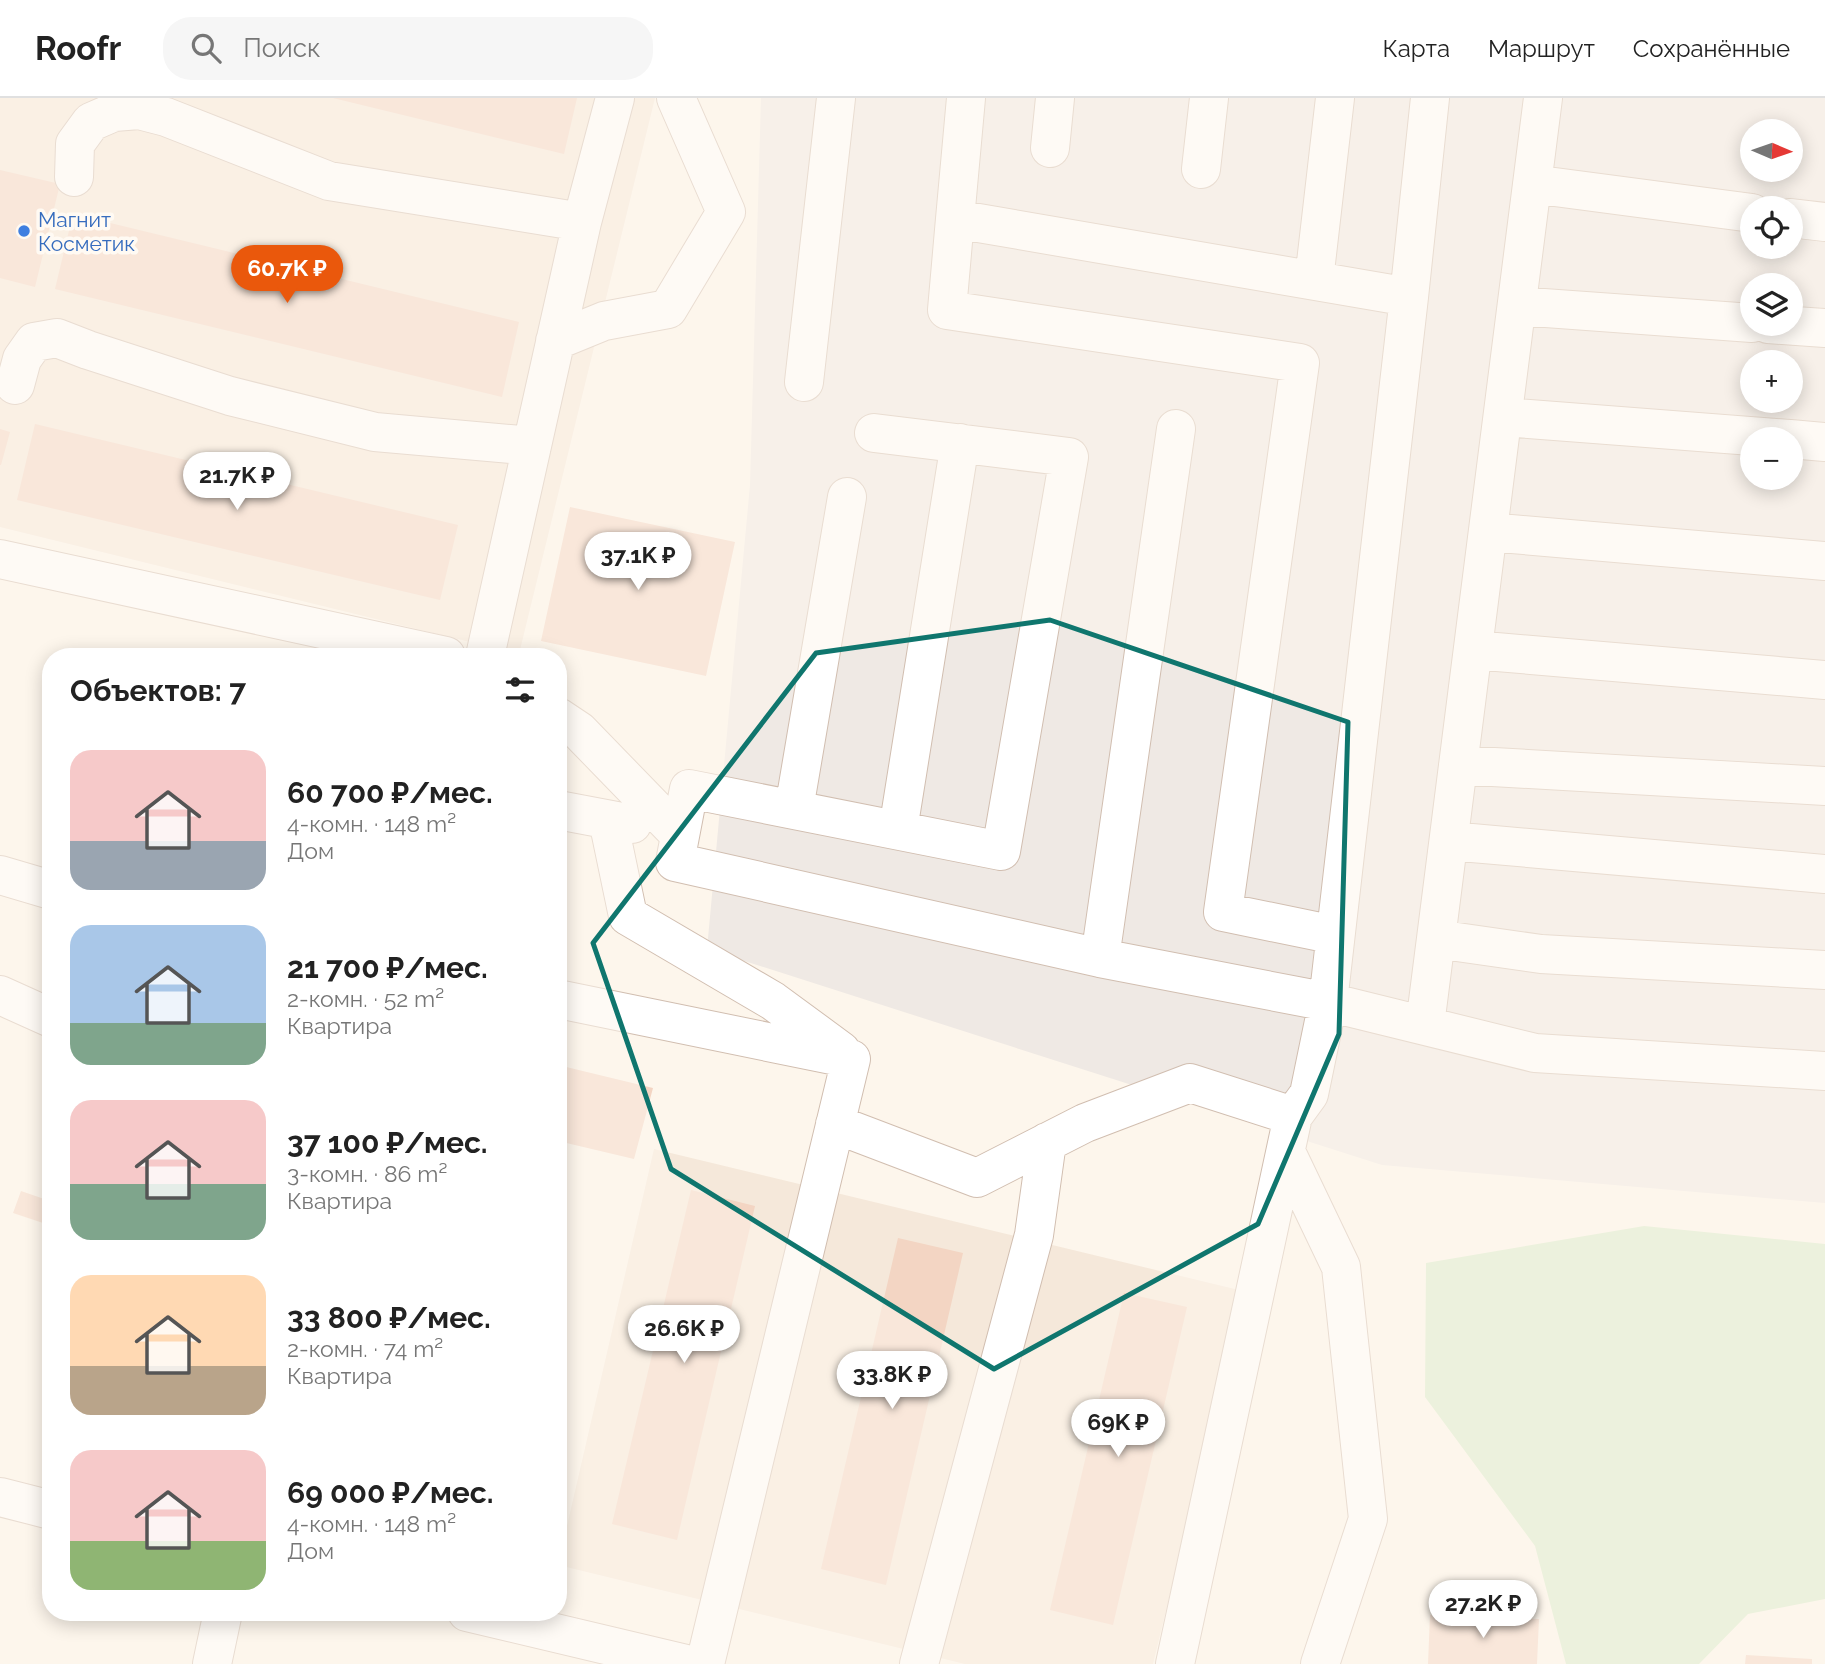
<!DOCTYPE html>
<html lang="ru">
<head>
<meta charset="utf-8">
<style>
  :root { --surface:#fff; --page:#f6f6f6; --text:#222; --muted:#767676; --line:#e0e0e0; --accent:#ea580c }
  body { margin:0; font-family:Raleway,sans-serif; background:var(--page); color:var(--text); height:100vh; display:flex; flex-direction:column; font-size:26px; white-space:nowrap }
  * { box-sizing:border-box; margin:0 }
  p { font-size:23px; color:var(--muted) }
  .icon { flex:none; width:38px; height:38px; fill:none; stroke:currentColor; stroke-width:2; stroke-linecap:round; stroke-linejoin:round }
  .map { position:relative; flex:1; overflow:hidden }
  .drawer { position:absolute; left:42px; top:550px; width:525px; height:973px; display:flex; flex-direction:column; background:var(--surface); border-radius:28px; box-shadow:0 4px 18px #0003 }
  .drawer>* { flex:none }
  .needle { width:46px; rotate:92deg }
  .fabs { position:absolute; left:1740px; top:21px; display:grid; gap:14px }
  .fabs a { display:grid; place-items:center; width:63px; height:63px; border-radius:50%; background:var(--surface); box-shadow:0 4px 18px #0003; font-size:35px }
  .price { position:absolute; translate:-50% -60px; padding:0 16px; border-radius:24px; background:#fff; color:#222; font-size:23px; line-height:46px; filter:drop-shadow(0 2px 4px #0008) }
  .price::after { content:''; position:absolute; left:50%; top:42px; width:21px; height:16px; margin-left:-10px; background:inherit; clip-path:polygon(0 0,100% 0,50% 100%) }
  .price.selected { background:var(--accent); color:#fff }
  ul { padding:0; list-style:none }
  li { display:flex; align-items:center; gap:21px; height:175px; padding:0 28px }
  li span { display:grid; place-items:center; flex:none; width:196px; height:140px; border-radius:21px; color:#555 }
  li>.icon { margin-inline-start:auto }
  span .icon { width:84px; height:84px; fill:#fffc; stroke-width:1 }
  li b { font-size:30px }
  h2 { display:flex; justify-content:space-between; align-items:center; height:84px; padding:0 28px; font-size:30px }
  header { display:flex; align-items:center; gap:42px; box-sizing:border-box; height:98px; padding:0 35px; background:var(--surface); border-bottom:2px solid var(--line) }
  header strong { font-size:33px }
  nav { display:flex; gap:38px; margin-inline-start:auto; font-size:24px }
  .search { width:490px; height:63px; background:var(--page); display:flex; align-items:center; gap:18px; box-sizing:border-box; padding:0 24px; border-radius:28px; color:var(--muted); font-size:26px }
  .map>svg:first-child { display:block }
</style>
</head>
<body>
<header>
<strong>Roofr</strong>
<div class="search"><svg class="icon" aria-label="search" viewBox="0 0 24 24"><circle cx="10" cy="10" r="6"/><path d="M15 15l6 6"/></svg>Поиск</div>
<nav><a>Карта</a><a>Маршрут</a><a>Сохранённые</a></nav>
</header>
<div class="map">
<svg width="1825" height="1566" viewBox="0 0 1825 1566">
  <rect width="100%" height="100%" fill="#fdf6ec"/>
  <path fill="#f5e8da" d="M0,0H655L519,556L0,429Z
    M654,1051L1243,1193L1153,1566H965L558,1467Z"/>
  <path fill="#efe9e4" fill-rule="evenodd" d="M761,0H1825V1105L1382,1067L707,851L750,387ZM1752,33H1790V72H1752ZM1752,110H1790V149H1752ZM1752,187H1790V226H1752ZM1752,264H1790V303H1752ZM1752,341H1790V380H1752Z"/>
  <path fill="#d8ecc9" d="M1644,1128L1825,1146V1501L1748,1516L1699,1566H1566L1535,1448L1425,1299L1426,1165Z"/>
  <path fill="#f3d5c3" d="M333,0H577L564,56Z
    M0,72L60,86L35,189L0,180Z
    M73,116L519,224L502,299L55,191Z
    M35,326L458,427L440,502L17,402Z
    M0,331L10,334L1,367H0Z
    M570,409L735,444L706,578L541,543Z
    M558,967L653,990L634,1061L558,1043Z
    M691,1092L755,1108L677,1442L612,1426Z
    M21,1093L50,1103L43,1125L13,1115Z
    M898,1140L963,1155L886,1487L821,1471Z
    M1124,1195L1187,1209L1113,1527L1050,1512Z
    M1430,1517L1539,1521L1537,1566H1428Z
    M1746,1557L1812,1561V1566H1745Z"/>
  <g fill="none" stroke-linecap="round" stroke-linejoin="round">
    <g stroke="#d1beb0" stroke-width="40">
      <path id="minor" d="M966,0L955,121L1409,199
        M1050,50L1055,0
        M1201,71L1209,0
        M74,79L75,46L91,24L114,14L139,12L166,19L329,83L582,124
        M1532,86L1752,115
        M1790,120L1825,124
        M955,121L947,212L1300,265L1223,814L1335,837
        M1314,182L1335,0
        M1517,208L1752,225
        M1768,226L1825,230
        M555,243L604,223L668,211L726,114L676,0
        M804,284L836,0
        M15,287L22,261L34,244L57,240L88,252L230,298L375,334L532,348
        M1503,319L1789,341
        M874,335L1069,359L1001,753L689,691L675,764L1100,860L1176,331
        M1790,341L1825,344
        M1488,434L1825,463
        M0,461L446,558
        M1473,552L1825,582
        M485,558L582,124L615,0
        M558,619L579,633L679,736
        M1458,667L1825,688
        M794,711L847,399
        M558,712L632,726
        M608,722L628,818L773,903L841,953
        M898,732L960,345
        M1449,743L1825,776
        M0,777L51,792
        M1436,841L1541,856L1825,872
        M1100,860L1328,904L1535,955L1825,973
        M0,897L51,920
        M558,901L851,961L705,1566
        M1425,927L1543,0
        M1293,1018L1309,996L1328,904L1409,199L1430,0
        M835,1026L977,1080L1085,1025L1190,985L1293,1018L1175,1566
        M1286,1054L1341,1169L1368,1421L1320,1566
        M0,1399L51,1412
        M467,1514L686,1566
        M212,1566L223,1514
        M919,1566L1034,1137L1047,1044"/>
    </g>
    <use href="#minor" stroke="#fff" stroke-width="38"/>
  </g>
  <path d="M0 0H1825V1566H0ZM1050,522L1348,624L1339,936L1258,1126L994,1271L671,1071L593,845L816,555Z" fill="#fdf6ec" fill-opacity=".55" fill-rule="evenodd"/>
  <path fill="none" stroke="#0f766e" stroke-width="5" stroke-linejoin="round" d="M1050,522L1348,624L1339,936L1258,1126L994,1271L671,1071L593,845L816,555Z"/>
  <circle fill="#3f7fe0" stroke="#fffaf3" stroke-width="2.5" cx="24" cy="133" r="7"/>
  <g text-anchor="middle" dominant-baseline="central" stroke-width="7" stroke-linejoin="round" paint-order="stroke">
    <g font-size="21" fill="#366cbe" stroke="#fffaf3" text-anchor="start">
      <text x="38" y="121">Магнит<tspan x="38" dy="24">Косметик</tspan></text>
    </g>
  </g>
</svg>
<div class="fabs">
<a><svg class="needle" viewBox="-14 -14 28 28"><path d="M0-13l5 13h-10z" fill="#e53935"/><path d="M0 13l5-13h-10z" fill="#767676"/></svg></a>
<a><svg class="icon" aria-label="locate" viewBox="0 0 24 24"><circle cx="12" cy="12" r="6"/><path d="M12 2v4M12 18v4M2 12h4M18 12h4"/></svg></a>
<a><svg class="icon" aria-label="layers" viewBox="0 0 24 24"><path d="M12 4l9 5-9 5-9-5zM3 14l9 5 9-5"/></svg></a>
<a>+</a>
<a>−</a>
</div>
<b class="price selected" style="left:287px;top:207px">60.7K ₽</b>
<b class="price" style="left:237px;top:414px">21.7K ₽</b>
<b class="price" style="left:638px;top:494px">37.1K ₽</b>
<b class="price" style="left:684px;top:1267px">26.6K ₽</b>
<b class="price" style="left:892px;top:1313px">33.8K ₽</b>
<b class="price" style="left:1118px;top:1361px">69K ₽</b>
<b class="price" style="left:1483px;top:1542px">27.2K ₽</b>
<section class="drawer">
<h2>Объектов: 7<svg class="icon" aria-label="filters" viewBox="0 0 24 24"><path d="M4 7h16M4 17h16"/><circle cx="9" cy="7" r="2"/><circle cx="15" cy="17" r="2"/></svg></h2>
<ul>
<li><span style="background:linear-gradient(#f6c9c9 65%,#9aa5b1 0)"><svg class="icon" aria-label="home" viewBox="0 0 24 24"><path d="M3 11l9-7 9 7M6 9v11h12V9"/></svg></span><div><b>60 700 ₽/мес.</b><p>4-комн. · 148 m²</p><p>Дом</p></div></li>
<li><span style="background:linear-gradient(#a9c7e8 70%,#7fa58c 0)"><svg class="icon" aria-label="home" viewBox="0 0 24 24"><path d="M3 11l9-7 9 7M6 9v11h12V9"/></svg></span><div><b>21 700 ₽/мес.</b><p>2-комн. · 52 m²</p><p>Квартира</p></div></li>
<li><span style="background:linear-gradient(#f6c9c9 60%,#7fa58c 0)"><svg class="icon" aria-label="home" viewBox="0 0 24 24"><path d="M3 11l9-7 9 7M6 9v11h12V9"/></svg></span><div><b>37 100 ₽/мес.</b><p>3-комн. · 86 m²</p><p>Квартира</p></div></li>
<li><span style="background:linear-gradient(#ffd9b3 65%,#b9a48a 0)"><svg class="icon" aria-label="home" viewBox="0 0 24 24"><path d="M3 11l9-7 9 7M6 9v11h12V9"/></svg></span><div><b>33 800 ₽/мес.</b><p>2-комн. · 74 m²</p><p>Квартира</p></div></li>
<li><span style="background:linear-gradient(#f6c9c9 65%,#8fb573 0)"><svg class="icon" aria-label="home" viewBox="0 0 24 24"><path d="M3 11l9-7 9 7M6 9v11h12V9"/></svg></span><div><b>69 000 ₽/мес.</b><p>4-комн. · 148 m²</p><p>Дом</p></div></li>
</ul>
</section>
</div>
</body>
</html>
